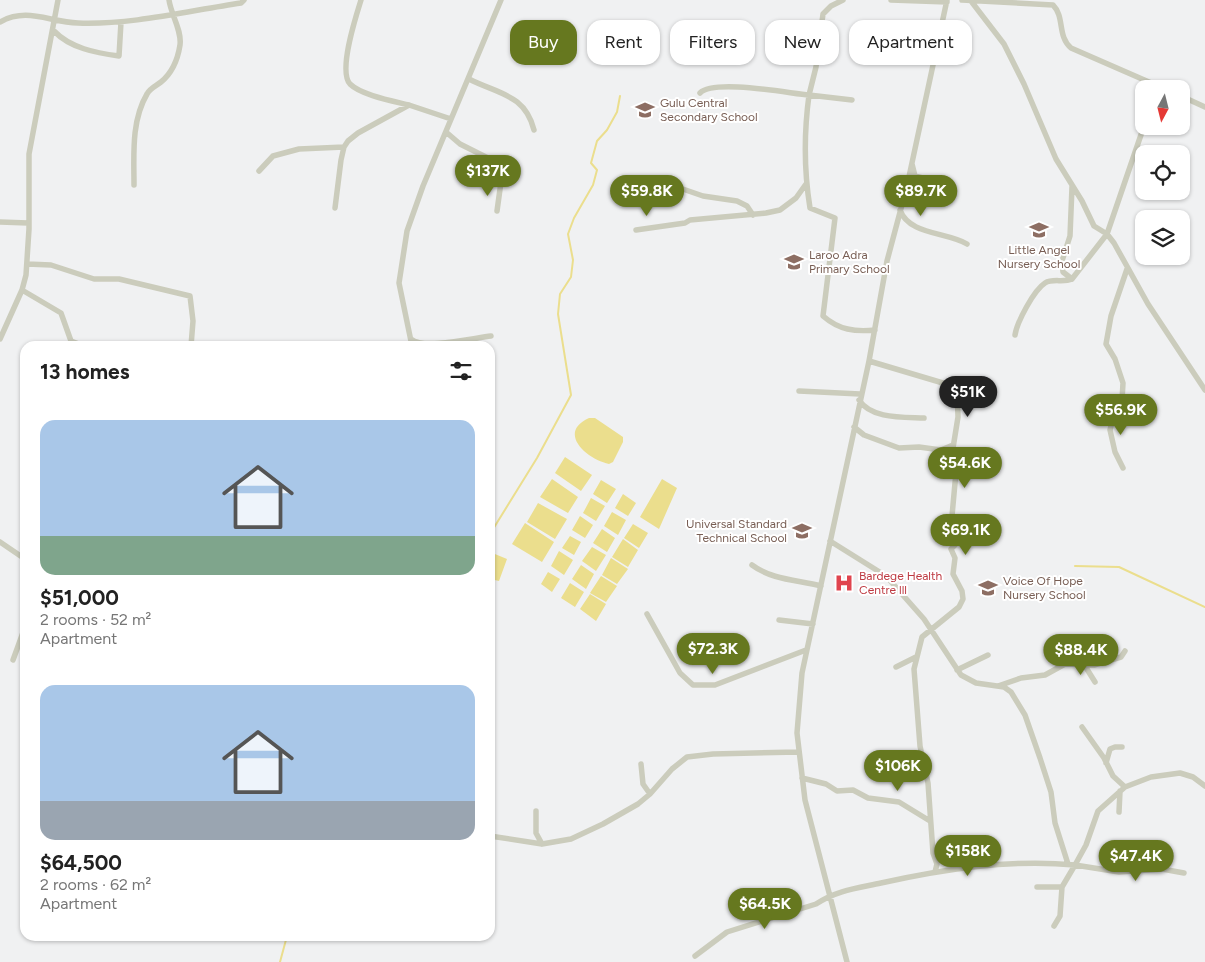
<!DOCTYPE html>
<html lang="en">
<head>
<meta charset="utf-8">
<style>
  :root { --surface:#fff; --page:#f6f6f6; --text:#222; --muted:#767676; --accent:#66781f }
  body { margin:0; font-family:Figtree,sans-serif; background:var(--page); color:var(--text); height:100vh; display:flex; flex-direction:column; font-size:19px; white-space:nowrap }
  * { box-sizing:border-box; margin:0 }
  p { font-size:16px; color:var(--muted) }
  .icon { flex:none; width:28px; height:28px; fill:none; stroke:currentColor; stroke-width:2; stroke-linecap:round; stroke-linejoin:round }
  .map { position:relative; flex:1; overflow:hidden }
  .panel { position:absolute; left:20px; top:341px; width:475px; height:600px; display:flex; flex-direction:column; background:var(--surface); border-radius:15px; box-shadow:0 1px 4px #0004 }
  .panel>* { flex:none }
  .top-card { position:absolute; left:510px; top:20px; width:475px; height:45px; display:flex; gap:10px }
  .needle { width:32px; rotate:187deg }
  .fabs { position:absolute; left:1135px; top:80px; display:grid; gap:10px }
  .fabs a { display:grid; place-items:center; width:55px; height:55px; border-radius:10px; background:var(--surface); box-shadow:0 1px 4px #0004; font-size:25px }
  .price { position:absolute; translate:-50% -42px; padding:0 11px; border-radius:18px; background:var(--accent); color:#fff; font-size:16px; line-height:32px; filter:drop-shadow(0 1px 2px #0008) }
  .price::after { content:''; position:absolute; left:50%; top:30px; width:15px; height:11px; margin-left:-8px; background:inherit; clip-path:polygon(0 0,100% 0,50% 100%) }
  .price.current { background:#222; color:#fff }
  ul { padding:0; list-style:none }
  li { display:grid; align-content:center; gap:10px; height:265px; padding:0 20px }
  li span { display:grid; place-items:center; height:155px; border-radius:15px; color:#555 }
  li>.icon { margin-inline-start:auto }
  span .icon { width:90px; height:90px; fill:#fffc; stroke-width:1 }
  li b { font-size:21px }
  h2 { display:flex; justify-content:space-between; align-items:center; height:60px; padding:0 20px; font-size:21px }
  .chip { padding:0 18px; border-radius:15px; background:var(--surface); box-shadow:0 1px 4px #0004; font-size:18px; line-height:45px }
  .chip.current { background:var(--accent); color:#fff }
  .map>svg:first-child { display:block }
</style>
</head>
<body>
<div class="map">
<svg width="1205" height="962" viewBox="0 0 1205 962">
  <rect width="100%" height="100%" fill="#f0f1f2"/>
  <path fill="#ebde8d" d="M589,418H595L623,437V442L613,462L609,464C588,460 556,433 589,418Z
    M565,457L592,475L581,491L555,473Z
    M552,479L578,497L568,513L540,497Z
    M662,479L677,488L659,529L640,517Z
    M601,480L616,489L607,503L593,494Z
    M623,494L636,503L628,516L615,508Z
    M591,498L605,506L596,521L583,513Z
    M538,503L567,519L555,539L527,522Z
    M612,512L626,520L618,535L604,526Z
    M580,516L593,525L585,538L572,530Z
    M525,523L554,542L542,562L512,544Z
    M633,524L648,533L639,548L624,538Z
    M602,529L615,538L607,552L593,543Z
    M570,536L581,542L574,555L562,548Z
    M623,539L638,550L628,567L612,557Z
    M592,547L606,555L596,571L582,561Z
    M559,551L573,560L564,575L551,566Z
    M490,552L507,559L499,581L490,579Z
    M611,558L628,569L617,584L602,575Z
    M581,565L594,574L586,589L572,579Z
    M548,572L560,579L552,592L541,584Z
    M601,576L617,586L606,602L590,593Z
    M570,583L584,592L575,607L561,598Z
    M590,594L606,604L596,621L580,609Z"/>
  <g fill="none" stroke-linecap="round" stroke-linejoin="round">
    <path stroke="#ebde8d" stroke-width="2" d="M490,534L537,458L571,395L558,314L560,294L571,277L573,260L568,234L574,218L593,185L597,170L591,163L597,141L607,130L617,112L620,96
      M1075,566L1119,567L1205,607
      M280,962L287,936"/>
    <path stroke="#cbccbc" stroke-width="5.5" d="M361,0C356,16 338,71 350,84C361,95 393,101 409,105
      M891,0L947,2
      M962,0L1053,5C1065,17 1057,36 1071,48L1165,89
      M971,1L1004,44L1024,84L1056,159L1082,201L1094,226L1107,234L1114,243L1148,304L1205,390
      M0,22C27,7 49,22 78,23C132,25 187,11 241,3L244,0
      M54,31C70,48 96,53 119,56L121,22
      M469,79C498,94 525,94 534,130
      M700,93C714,79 787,93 809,95L816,67L823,14L831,6L843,0
      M1181,96L1205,107
      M852,100L809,95C804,132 804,171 810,208L835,218L823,316C839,330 855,332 875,330
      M446,132L460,144L512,170L501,182L497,211
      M912,164L915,176L934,181L954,195
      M259,171L273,156L299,149L344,147
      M650,182L677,187L703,196L737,201L747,206L753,215
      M134,185C134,156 131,121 147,94C150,88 156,86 161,82C172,73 178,58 180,45C182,30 171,15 169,0
      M335,208L341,160L344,147L348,141L358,133L409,105L451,119
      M900,210C909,235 947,232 967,244
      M0,222L28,223
      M636,230L685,223L690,220L766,213L780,210L796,198L806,184
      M27,264L51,265L94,279H119L190,296L193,321L191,346
      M1072,279L1063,272L1062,261L1070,236L1072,187
      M22,290L61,313L71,341L84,346
      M1015,335C1017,322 1034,290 1045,283C1053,278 1063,283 1072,279L1107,234L1144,126
      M0,339L22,290L26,275L29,229V154L58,0
      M411,339C424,350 473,338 491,336
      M412,346L399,283L407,231L423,186L501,0
      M869,361L953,386L957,389L958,417L953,448L956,472L952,516L955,545L951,549L955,558L953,574L962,591L963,599L959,607L922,637L914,669L920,746L928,783L933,853L937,864L935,872
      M799,391L860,394
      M859,400C871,419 903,417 924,418
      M854,427L864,435L899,448L919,447L941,450L953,445
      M1123,468L1115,452L1110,430L1114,414L1122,400L1123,383L1115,359L1106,344L1111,316L1127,269
      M830,541L886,576L924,619L961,675L976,683L1004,687L1011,692L1025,715L1040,758L1051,792L1055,823L1068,864
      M0,542L25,559
      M752,565C772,580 798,580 821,586
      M647,614L680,673L693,685H715L806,650
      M779,620L813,624
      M13,660L25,627
      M1085,666L1095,682
      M896,667L916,657
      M957,670L988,655
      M998,686L1021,678L1045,675L1065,664L1094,665L1121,657L1125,651
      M1082,727L1104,758L1113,776L1125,787
      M1106,763L1110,749L1115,747H1122
      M641,764L643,784L650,794
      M802,778L826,784L837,791L853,790L868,798L899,802L930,821
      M536,811V833L542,844
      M1119,812L1120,791
      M490,836L542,844L571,839L603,824L638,804L650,794L672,769L687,757L713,754L798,752
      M1037,887H1062
      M1054,926L1060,916L1062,887L1075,865L1119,872L1162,869L1184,873
      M695,956L727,932L816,904C837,890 858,888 881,883C944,869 1010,859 1075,865L1086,845L1098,811L1125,787L1151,777L1180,773L1193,777L1205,786
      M847,962L805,800L797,733L802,673L869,361L887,261L907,186L947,0"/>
  </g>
  <defs>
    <g id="school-bare" transform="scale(1.5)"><path d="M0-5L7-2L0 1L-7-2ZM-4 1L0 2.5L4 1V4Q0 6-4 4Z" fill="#8d6e63" stroke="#fff" stroke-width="2.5" paint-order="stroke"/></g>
    <g id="hospital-bare" transform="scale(1.5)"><path d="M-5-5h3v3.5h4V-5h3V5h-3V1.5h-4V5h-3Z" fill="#e0444e" stroke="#fff" stroke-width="2.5" paint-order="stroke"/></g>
  </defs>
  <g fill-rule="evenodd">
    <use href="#school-bare" x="645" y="110"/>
    <use href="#school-bare" x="1039" y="230"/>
    <use href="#school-bare" x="794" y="262"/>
    <use href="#school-bare" x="802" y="531"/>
    <use href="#hospital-bare" x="844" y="583"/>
    <use href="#school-bare" x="988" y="588"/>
  </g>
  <g text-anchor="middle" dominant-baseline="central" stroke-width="4" stroke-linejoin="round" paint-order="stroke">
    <g font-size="12" fill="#785e54" stroke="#fff" text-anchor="start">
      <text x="660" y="103">Gulu Central<tspan x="660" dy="14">Secondary School</tspan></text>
      <text x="1039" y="250" text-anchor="middle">Little Angel<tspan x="1039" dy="14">Nursery School</tspan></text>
      <text x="809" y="255">Laroo Adra<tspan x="809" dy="14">Primary School</tspan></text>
      <text x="787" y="524" text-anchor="end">Universal Standard<tspan x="787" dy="14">Technical School</tspan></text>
      <text x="1003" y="581">Voice Of Hope<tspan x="1003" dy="14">Nursery School</tspan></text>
    </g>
    <g font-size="12" fill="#be3a42" stroke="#fff" text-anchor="start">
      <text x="859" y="576">Bardege Health<tspan x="859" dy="14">Centre lll</tspan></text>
    </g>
  </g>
</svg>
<div class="fabs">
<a><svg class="needle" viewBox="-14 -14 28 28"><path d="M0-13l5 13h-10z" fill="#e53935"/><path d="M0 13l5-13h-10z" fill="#767676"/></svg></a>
<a><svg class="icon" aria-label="locate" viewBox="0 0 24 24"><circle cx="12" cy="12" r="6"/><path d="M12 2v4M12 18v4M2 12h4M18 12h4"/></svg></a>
<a><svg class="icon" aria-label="layers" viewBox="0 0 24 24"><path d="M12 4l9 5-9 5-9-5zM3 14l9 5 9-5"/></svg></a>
</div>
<b class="price" style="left:488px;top:197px">$137K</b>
<b class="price" style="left:647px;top:217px">$59.8K</b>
<b class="price" style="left:921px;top:217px">$89.7K</b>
<b class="price current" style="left:968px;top:418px">$51K</b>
<b class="price" style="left:1121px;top:436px">$56.9K</b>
<b class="price" style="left:965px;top:489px">$54.6K</b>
<b class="price" style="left:966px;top:556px">$69.1K</b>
<b class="price" style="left:713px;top:675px">$72.3K</b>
<b class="price" style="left:1081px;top:676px">$88.4K</b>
<b class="price" style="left:898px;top:792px">$106K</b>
<b class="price" style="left:968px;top:877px">$158K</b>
<b class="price" style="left:1136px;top:882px">$47.4K</b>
<b class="price" style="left:765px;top:930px">$64.5K</b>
<div class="top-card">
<a class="chip current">Buy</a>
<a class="chip">Rent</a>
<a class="chip">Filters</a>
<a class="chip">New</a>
<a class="chip">Apartment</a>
</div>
<section class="panel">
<h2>13 homes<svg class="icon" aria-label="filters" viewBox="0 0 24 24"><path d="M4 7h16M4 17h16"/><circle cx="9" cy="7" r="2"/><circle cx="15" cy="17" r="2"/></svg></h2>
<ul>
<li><span style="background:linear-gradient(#a9c7e8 75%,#7fa58c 0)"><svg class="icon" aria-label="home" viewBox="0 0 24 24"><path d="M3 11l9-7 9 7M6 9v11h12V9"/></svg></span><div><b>$51,000</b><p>2 rooms · 52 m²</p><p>Apartment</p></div></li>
<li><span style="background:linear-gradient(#a9c7e8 75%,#9aa5b1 0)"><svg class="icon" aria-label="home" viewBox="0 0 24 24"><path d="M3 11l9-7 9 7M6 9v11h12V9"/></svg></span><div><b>$64,500</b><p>2 rooms · 62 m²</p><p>Apartment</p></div></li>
</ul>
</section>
</div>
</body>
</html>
